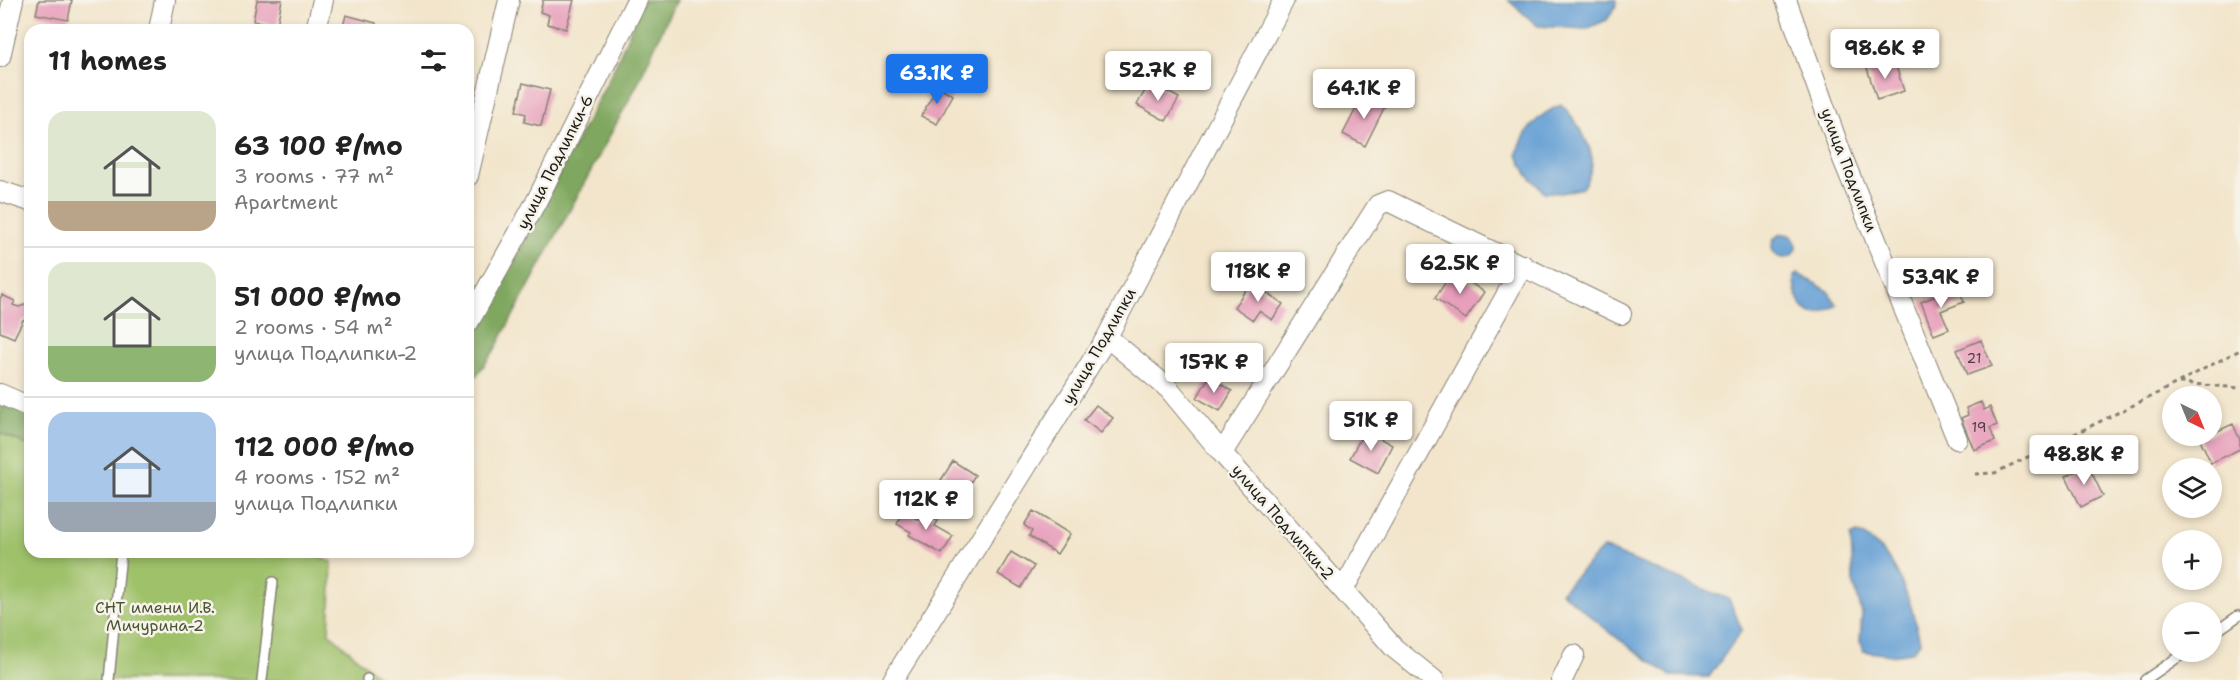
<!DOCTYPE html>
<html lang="en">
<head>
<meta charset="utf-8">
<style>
  :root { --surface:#fff; --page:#f2f2f2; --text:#222; --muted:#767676; --line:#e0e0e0; --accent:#1a73e8 }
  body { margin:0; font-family:"Shantell Sans",sans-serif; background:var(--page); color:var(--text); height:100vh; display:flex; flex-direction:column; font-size:22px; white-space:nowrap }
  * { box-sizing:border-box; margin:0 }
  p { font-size:20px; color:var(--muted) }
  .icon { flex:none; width:33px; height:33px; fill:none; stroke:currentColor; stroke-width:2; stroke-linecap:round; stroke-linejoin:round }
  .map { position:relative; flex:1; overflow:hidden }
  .drawer { position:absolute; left:24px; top:24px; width:450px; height:534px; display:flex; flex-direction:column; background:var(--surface); border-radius:18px; box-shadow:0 3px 9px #0003 }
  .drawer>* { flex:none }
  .needle { width:39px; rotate:137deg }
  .fabs { position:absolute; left:2162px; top:386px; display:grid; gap:12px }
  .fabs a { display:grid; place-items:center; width:60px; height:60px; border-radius:50%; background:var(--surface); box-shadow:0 3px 9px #0003; font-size:30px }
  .price { position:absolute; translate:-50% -51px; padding:0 14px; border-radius:6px; background:#fff; color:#222; font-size:20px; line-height:39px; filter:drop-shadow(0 2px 3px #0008) }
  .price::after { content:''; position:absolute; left:50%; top:36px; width:18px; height:14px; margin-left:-9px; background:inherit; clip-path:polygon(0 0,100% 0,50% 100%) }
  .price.selected { background:var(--accent); color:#fff }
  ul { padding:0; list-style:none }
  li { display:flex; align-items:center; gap:18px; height:150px; padding:0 24px }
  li+li { border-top:2px solid var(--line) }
  li span { display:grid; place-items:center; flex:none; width:168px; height:120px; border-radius:18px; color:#555 }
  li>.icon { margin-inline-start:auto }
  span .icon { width:72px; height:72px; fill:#fffc; stroke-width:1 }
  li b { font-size:26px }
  h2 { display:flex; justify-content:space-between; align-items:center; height:72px; padding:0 24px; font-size:26px }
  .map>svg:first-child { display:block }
</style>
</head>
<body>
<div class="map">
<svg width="2240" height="680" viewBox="0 0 2240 680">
  <rect width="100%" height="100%" fill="#f7f3e8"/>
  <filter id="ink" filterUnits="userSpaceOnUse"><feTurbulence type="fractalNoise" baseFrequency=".0167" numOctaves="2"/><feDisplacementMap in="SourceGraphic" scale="12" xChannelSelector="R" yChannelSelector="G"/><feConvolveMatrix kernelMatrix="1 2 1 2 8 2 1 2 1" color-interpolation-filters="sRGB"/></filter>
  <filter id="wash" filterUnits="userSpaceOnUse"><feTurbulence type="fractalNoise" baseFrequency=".008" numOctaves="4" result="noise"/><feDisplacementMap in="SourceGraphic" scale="24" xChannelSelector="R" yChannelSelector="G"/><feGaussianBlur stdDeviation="1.35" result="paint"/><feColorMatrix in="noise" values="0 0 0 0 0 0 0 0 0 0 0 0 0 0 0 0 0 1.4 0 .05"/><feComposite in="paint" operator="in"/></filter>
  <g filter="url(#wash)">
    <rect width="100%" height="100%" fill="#f2e5cb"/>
    <path fill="#9fc16b" stroke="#5e6e44" stroke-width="1.5" d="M0,433L30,446V552H305L332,562L329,633L382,680H0Z"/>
    <path fill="#7fa75f" stroke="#4e623e" stroke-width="1.5" d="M643,0H676L637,85L494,351L468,387V340L494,300L612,73Z
      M0,401L30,413V446L0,433Z"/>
    <path fill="#649fd4" stroke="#405e78" stroke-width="1.5" d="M1508,0H1617L1615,8L1607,20L1586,29L1538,26Z
      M1561,105C1574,115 1594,148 1592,165C1591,173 1586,182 1582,188L1561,193L1544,192L1527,174L1517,154C1524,131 1538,114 1561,105Z
      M1772 246a12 12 0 1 1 24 0a12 12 0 1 1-24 0Z
      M1798,274L1827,290L1837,304C1833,309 1827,311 1821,313C1800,317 1794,293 1794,276Z
      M1857,533C1895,547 1913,606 1920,642L1912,652L1891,655L1863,651L1860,642L1862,613L1853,581L1851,536Z
      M1603,548L1729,599L1742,630L1709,677L1671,676L1617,638L1561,592Z"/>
    <g id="blocks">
      <path fill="#e79fbb" d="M39,0H72L68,20L36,14Z
        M257,0H282L277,25L253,21Z
        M543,0H574L566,29L547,24L549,15L540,12Z
        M346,15L376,23L374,30H342Z
        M1894,60L1904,91L1877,100L1867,68Z
        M1150,82L1179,98L1166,121L1137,105Z
        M523,83L550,90L541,126L524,122L526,114L516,111Z
        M938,86L953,95L937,124L921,116Z
        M1363,95L1385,106L1365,146L1343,134Z
        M1937,262L1943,280L1919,288L1914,270Z
        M1453,271L1484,292L1466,319L1435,298Z
        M1251,282L1283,304L1272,320L1259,311L1253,320L1234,307Z
        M1958,287L1964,302L1941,311L1949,329L1934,335L1921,302Z
        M2,295L15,301L13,305L19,307L30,303V318L23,320L14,338L0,332V299Z
        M1981,340L1992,366L1967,375L1957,350Z
        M1209,377L1232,391L1220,411L1197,398Z
        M1981,402L1984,410L1990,407L1997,425L1990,428L1995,441L1974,450L1961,418L1968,415L1966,408Z
        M1096,405L1113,418L1101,433L1084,420Z
        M2233,424L2240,440V449L2211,463L2200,439Z
        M1365,430L1392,445L1378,473L1350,458Z
        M953,461L975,475L961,498L938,485Z
        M2088,465L2103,496L2081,507L2066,476Z
        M1033,511L1070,534L1057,554L1029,536L1032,531L1024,525Z
        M904,512L919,520L924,512L938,521L935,526L953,536L942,554L909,535L911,532L897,524Z
        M1011,552L1034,566L1021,588L998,574Z"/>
    </g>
  </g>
  <g filter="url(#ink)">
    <use href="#blocks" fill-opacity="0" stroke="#878074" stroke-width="1.5"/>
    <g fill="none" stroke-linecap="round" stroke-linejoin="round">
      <g stroke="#878074" stroke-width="12">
        <path id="lane" d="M2211,635L2238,616
          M109,680L121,552
          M262,680L273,582
          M367,680V679
          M2145,680L2187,651"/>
      </g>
      <g stroke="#878074" stroke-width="22">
        <path id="street" d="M1786,0L1843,159L1957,439
          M159,30L165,0
          M316,30L323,0
          M0,57L13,0
          M468,176L509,0
          M0,191L30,201
          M468,323L536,202L637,0
          M1107,337L1169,389L1222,453L1394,648L1434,680
          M0,394L30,407
          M1222,453L1378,205L1388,201L1621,314
          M1343,590L1523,265
          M893,680L1107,337L1284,0
          M1562,680L1574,655"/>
      </g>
      <path stroke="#878074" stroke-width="3" stroke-dasharray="4.5 4.5" stroke-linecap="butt" d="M2179,383L2240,388
        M1975,474L1995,473L2152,396L2240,350"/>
      <use href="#lane" stroke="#fff" stroke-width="9"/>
      <use href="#street" stroke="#fff" stroke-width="20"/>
    </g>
  </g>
  <g text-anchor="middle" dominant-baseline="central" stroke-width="5" stroke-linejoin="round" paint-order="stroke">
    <g font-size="14" fill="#4f3d44">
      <text x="1974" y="358">21</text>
      <text x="1979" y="427">19</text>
    </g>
    <g font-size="16" fill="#1c1c1c" stroke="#f7f3e8">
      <text transform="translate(555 162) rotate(-63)">улица Подлипки-6</text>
      <text transform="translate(1849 170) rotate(69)">улица Подлипки</text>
      <text transform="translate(1099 346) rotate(-60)">улица Подлипки</text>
      <text transform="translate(1283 522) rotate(49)">улица Подлипки-2</text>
    </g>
    <g font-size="16" fill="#4a5638" stroke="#f7f3e8">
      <text x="155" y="607">СНТ имени И.В.<tspan x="155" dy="18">Мичурина-2</tspan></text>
    </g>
  </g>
</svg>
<div class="fabs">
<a><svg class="needle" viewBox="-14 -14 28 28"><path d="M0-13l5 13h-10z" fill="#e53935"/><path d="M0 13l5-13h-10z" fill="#767676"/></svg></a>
<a><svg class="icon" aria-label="layers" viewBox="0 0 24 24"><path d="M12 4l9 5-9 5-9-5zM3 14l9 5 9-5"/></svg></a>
<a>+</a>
<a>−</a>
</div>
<b class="price" style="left:1885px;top:80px">98.6K ₽</b>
<b class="price" style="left:1158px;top:102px">52.7K ₽</b>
<b class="price selected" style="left:937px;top:105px">63.1K ₽</b>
<b class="price" style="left:1364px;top:120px">64.1K ₽</b>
<b class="price" style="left:1460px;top:295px">62.5K ₽</b>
<b class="price" style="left:1258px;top:303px">118K ₽</b>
<b class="price" style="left:1941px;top:309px">53.9K ₽</b>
<b class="price" style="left:1214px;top:394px">157K ₽</b>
<b class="price" style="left:1371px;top:452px">51K ₽</b>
<b class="price" style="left:2084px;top:486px">48.8K ₽</b>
<b class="price" style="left:926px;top:531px">112K ₽</b>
<section class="drawer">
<h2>11 homes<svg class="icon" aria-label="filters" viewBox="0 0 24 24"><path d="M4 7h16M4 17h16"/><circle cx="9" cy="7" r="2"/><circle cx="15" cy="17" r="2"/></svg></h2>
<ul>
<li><span style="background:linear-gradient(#dfe7d0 75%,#b9a48a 0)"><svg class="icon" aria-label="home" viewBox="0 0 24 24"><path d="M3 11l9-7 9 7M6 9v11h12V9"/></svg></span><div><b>63 100 ₽/mo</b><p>3 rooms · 77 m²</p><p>Apartment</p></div></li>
<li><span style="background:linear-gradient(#dfe7d0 70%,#8fb573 0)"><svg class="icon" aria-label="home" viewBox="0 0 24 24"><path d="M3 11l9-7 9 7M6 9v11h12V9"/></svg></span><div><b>51 000 ₽/mo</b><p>2 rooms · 54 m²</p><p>улица Подлипки-2</p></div></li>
<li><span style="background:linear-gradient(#a9c7e8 75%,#9aa5b1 0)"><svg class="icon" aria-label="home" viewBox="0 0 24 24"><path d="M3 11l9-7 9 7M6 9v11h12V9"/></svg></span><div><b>112 000 ₽/mo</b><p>4 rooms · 152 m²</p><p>улица Подлипки</p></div></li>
</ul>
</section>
</div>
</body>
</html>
